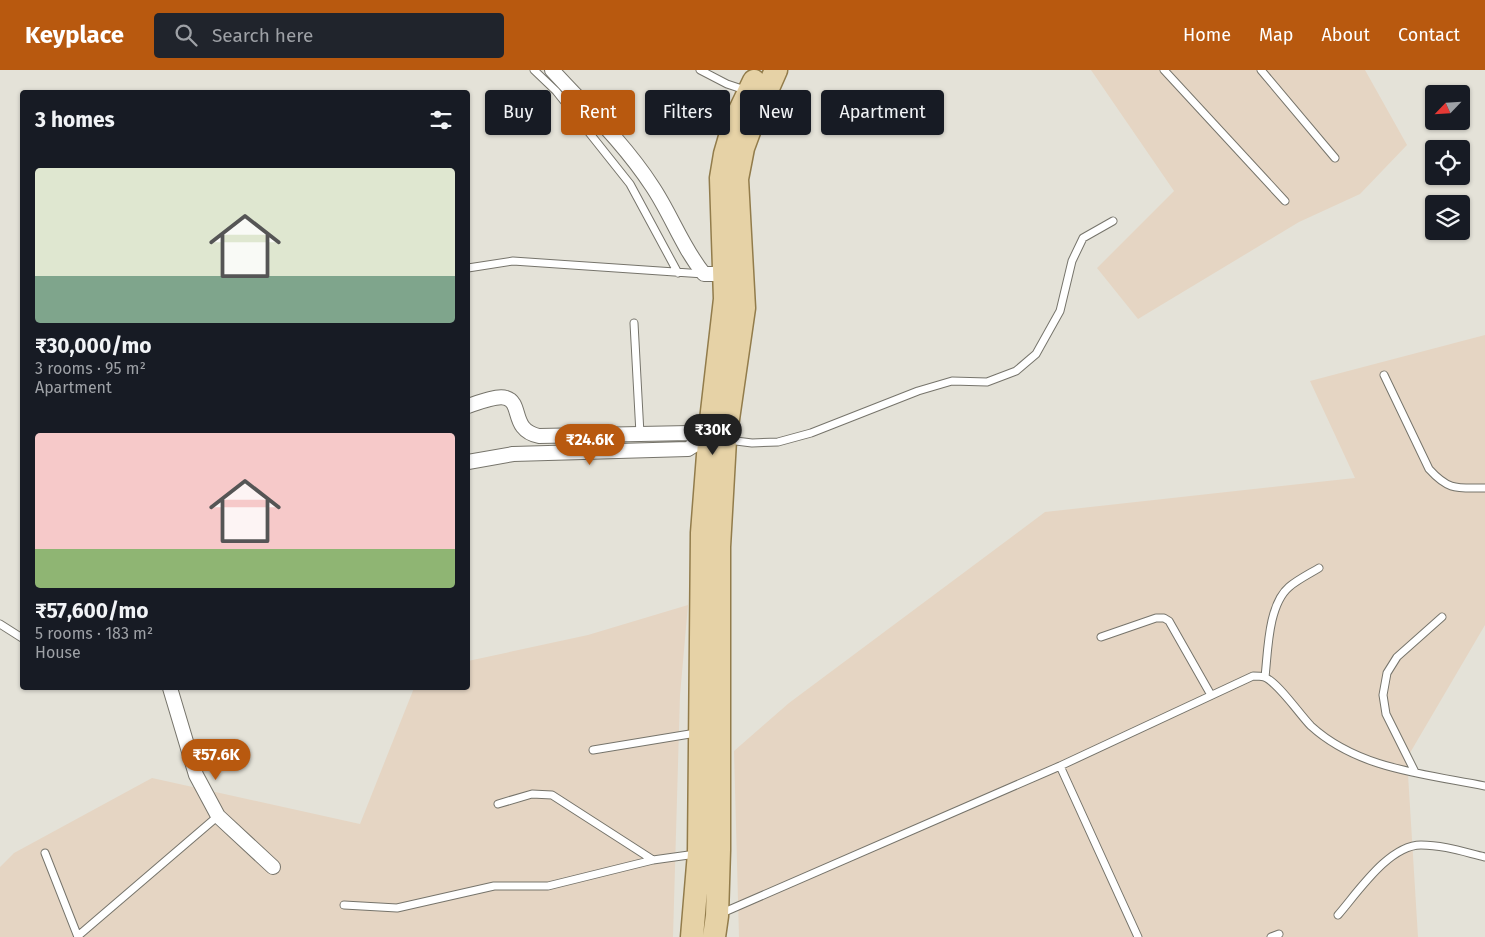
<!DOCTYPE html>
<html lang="en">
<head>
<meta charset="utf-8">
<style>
  :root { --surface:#171b24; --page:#20242c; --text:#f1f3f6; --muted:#9ea1a6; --accent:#b8590f }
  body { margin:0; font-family:"Fira Sans",sans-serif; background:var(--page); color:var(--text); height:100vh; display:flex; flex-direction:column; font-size:19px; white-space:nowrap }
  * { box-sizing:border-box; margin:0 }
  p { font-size:16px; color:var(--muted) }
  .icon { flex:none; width:28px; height:28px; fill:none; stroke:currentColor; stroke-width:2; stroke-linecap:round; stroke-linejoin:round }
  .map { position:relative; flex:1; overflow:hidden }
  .sheet { position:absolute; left:20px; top:20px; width:450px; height:600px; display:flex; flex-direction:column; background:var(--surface); border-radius:5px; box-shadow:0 1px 4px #0004 }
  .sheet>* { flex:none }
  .hud { position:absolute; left:485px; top:20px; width:475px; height:45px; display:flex; gap:10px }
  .needle { width:32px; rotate:245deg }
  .buttons { position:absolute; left:1425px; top:15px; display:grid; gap:10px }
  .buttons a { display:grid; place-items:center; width:45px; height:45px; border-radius:5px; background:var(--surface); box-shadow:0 1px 4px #0004; font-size:25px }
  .price { position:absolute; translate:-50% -42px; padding:0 11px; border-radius:18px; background:var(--accent); color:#fff; font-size:16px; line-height:32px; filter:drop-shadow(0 1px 2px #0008) }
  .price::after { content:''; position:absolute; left:50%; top:30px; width:15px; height:11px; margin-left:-8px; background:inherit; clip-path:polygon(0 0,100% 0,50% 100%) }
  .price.selected { background:#222; color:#fff }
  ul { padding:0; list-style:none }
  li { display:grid; align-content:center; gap:10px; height:265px; padding:0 15px }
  li span { display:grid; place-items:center; height:155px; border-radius:5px; color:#555 }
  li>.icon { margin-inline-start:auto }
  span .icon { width:90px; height:90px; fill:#fffc; stroke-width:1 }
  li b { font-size:21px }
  h2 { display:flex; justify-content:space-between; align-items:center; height:60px; padding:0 15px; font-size:21px }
  .tag { padding:0 18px; border-radius:5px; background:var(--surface); box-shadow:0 1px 4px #0004; font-size:18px; line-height:45px }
  .tag.selected { background:var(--accent); color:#fff }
  header { display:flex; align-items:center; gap:30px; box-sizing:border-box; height:70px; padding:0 25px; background:var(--accent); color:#fff }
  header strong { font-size:24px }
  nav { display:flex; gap:28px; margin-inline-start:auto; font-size:18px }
  .search { width:350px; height:45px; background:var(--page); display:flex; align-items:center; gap:12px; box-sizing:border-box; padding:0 18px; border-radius:5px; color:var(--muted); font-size:19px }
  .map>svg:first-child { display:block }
</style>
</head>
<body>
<header>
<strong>Keyplace</strong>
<div class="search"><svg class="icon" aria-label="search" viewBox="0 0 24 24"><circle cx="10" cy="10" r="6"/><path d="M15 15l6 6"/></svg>Search here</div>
<nav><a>Home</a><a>Map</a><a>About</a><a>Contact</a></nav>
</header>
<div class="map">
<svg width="1485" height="867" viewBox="0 0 1485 867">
  <rect width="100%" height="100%" fill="#e4e2d8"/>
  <path fill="#e5d5c3" d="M1091,0H1365L1407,75L1360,124L1299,152L1138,249L1097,198L1174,121Z
    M1485,265V555L1407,688L1418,867H739L734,681L789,633L1045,442L1355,408L1310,311Z
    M688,535L680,625L673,867H0V797L14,783L152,708L360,754L414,618H468V591L588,565Z"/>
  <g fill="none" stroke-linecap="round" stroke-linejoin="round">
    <g stroke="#76746b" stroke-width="9">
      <path id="lane" d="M534,0L556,21L630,114L678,203
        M700,0L727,14L745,20
        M1164,0L1285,131
        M1261,0L1335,88
        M468,198L513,191L704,204
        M634,253L640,364
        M1384,305L1429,399C1449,421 1457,418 1485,418
        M728,370L752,373L778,372L811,363L918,321L952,311L987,312L1016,301L1036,284L1060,241L1072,191L1083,168L1113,151
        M0,554L22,568
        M1101,567L1156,548H1164L1169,551L1211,625
        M1265,607C1268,581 1268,535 1289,517C1297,510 1309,504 1319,498
        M593,680L696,663
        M1060,696L1138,867
        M1415,702L1386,644L1383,625L1387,603L1397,587L1442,547
        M498,734L532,724L552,725L653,790
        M45,783L78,867
        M344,835L397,838L494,816H548L653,790L696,784
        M722,843L1060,696L1253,606C1256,606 1261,606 1264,607C1277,611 1300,645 1311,656C1358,699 1425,704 1485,716
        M1338,845C1358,822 1389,775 1421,775C1443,775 1464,782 1485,787
        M78,866L218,746
        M1271,867L1279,864"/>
    </g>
    <g stroke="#76746b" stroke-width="16">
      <path id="street" d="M552,0C586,37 624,73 652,116C671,144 682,177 704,204H730
        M468,336C477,333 497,325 506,328C523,333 510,360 539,366L690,363L699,372
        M468,392L513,384L688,379L699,372L716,371
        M170,618L196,705L218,746L273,797"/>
    </g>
    <g stroke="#927c4b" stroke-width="25">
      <path id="primary" d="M692,867L699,783L702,463L710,359L725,229L721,108L725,84L734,53L754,11
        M714,867L717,846L719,780V477L725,370L744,238L737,109L743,78L750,59L776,0"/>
    </g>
    <use href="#lane" stroke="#fff" stroke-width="7"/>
    <use href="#street" stroke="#fff" stroke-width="14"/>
    <use href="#primary" stroke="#e6d2a6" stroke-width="22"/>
  </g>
</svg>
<div class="buttons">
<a><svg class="needle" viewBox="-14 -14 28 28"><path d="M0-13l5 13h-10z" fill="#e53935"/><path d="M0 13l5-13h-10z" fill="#9ea1a6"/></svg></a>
<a><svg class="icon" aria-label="locate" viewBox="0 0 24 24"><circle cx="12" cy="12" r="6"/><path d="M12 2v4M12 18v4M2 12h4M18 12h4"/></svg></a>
<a><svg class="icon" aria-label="layers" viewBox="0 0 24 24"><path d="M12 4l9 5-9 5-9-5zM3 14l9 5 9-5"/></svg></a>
</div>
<b class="price selected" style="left:713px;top:386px">₹30K</b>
<b class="price" style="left:590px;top:396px">₹24.6K</b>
<b class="price" style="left:216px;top:711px">₹57.6K</b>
<div class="hud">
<a class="tag">Buy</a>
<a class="tag selected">Rent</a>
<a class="tag">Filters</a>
<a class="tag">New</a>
<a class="tag">Apartment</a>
</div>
<section class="sheet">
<h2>3 homes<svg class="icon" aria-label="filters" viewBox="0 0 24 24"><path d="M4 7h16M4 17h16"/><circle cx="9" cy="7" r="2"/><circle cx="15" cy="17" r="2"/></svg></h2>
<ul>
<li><span style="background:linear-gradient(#dfe7d0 70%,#7fa58c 0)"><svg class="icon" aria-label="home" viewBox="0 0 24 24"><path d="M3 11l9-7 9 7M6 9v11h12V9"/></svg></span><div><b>₹30,000/mo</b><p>3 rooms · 95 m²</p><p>Apartment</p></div></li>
<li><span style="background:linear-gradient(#f6c9c9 75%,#8fb573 0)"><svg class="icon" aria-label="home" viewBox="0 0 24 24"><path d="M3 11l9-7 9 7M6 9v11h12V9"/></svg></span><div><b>₹57,600/mo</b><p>5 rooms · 183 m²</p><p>House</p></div></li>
</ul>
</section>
</div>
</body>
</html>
